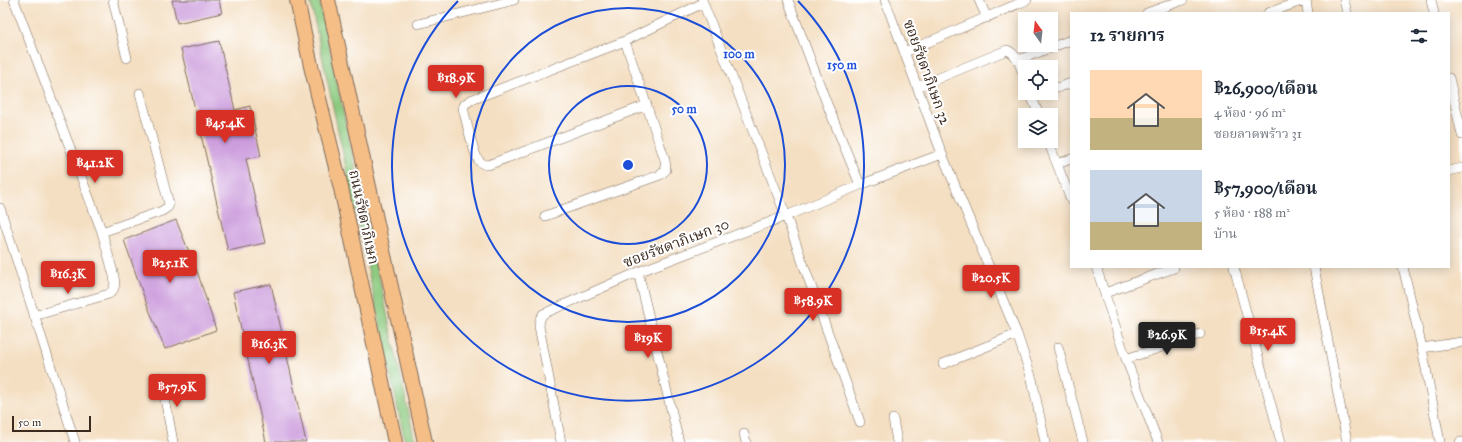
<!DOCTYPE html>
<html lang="th">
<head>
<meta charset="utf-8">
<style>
  :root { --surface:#fff; --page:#f6f6f7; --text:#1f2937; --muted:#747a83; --accent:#d93025 }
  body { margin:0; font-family:"IM FELL Great Primer","Noto Serif Thai",serif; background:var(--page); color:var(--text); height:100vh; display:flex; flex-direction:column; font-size:15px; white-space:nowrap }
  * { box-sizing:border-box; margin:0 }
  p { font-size:13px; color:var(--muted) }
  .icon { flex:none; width:22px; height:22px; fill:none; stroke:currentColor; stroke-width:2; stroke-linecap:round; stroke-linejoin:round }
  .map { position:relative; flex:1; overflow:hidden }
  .side { position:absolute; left:1070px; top:12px; width:380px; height:256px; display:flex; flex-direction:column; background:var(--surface); border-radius:0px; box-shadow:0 2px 10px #0003 }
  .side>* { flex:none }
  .needle { width:26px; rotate:345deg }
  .fabs { position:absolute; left:1018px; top:12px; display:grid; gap:8px }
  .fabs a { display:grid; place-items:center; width:40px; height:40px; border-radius:0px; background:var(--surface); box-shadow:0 2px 10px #0003; font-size:20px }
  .scale { position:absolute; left:12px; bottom:10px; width:79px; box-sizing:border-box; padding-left:4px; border:2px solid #3b2a1e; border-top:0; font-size:11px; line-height:14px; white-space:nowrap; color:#3b2a1e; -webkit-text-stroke:3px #fff; paint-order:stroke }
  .price { position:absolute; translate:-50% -34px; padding:0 9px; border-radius:4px; background:var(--accent); color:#fff; font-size:13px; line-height:26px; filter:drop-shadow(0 1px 2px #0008) }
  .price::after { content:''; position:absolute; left:50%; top:24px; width:12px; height:9px; margin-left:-6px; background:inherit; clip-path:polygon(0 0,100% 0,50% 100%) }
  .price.active { background:#222; color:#fff }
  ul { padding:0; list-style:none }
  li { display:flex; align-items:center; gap:12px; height:100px; padding:0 20px }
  li span { display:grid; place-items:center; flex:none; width:112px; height:80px; border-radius:0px; color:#555 }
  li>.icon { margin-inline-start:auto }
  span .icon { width:48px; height:48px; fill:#fffc; stroke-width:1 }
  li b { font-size:17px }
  h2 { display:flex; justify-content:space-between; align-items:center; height:48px; padding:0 20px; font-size:17px }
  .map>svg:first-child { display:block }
</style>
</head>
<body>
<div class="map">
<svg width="1462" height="442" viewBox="0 0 1462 442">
  <rect width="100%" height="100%" fill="#fff"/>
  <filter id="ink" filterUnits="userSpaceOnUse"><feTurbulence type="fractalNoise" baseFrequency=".025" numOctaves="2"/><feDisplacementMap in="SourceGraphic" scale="8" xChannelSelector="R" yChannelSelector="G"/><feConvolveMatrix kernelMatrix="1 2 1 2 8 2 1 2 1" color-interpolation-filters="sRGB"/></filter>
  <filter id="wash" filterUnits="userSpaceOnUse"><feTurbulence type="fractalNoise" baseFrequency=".012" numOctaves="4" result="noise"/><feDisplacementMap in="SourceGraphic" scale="16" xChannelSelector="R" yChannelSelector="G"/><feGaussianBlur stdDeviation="0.9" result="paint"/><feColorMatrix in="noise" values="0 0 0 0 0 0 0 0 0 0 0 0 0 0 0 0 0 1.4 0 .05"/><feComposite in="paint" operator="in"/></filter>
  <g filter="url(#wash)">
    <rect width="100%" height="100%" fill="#f4dfc2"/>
    <path fill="#8dcb81" stroke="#647a50" d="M310,0H319L415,442H405Z"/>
    <g id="blocks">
      <path fill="#cc9ddd" d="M172,0H219L222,13L177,23Z
        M219,41L235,110L250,106L261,156L246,159L265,243L228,251L181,49Z
        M176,220L198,274L216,330L165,349L144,297L124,240Z
        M271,284L306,442H266L233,292Z"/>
    </g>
  </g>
  <g filter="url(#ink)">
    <use href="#blocks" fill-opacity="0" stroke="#7c6957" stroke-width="1"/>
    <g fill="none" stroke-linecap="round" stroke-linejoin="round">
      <g stroke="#7c6957" stroke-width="10">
        <path id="minor" d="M14,0L102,232L162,211L168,207L169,204L140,93
          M113,0L127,58
          M702,0L786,216L860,422
          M788,0L827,104L860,185
          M885,0L942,154L1017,334L1032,379L1045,442
          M979,0L987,18
          M1306,0L1308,13
          M1344,0L1347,13
          M1431,0L1434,13
          M1147,13L1183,0
          M1268,13L1304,0
          M418,24L514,0
          M905,52L1027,0
          M1018,60L1071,40
          M1449,78L1462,135
          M917,87L1007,50C1018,54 1021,69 1025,79
          M1051,90L1071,83
          M1030,93L1039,115
          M1032,97L1043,93
          M647,105L488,165C485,165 482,164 479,161C473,154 466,119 463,108L465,104L471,100L625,41L703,3
          M1048,141L1071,200
          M1057,164L1071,159
          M1449,171L1462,168
          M0,208L75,442
          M545,216L660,175L666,170L665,160L625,41
          M1096,267L1126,359L1158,442
          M1234,267L1281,442
          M1314,267L1347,442
          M1403,267L1422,348L1440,442
          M638,272L679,442
          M1105,293L1174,268
          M34,316L109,294C116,289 115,283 114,276L102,232
          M1058,347L1083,442
          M1422,348L1462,342
          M1126,359L1200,334
          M943,364L1017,334
          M161,377L173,442
          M893,419L897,442
          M744,434L746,442
          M561,442L539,326L540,319L543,314L638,272L786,216L860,185L942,154
          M1460,442H1462"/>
      </g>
      <g stroke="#7c6957" stroke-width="16">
        <path id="primary" d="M297,0L311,66L341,188L395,442
          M328,0L425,442"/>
      </g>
      <use href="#minor" stroke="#fff" stroke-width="9"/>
      <use href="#primary" stroke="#f6be87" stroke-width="14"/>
    </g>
  </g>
  <g fill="none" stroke="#1d4ed8" stroke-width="2">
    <circle cx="628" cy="165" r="79"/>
    <circle cx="628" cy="165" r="157"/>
    <path d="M798 1A236 236 0 1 1 458 1"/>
  </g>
  <g text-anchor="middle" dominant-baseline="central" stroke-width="4" stroke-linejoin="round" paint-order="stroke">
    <g font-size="15" fill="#3b2a1e" stroke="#fff">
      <text transform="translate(927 72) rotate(70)">ซอยรัชดาภิเษก 32</text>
      <text transform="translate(364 217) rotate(78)">ถนนรัชดาภิเษก</text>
      <text transform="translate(676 243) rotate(-21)">ซอยรัชดาภิเษก 30</text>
    </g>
  </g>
  <circle cx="628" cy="165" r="6" fill="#1d4ed8" stroke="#fff" stroke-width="2"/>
  <g font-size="12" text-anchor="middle" font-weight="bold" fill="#1d4ed8" stroke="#fff" stroke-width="4" stroke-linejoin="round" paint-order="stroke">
    <text x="739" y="58">100 m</text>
    <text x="842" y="69">150 m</text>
    <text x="684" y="113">50 m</text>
  </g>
</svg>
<div class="fabs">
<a><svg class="needle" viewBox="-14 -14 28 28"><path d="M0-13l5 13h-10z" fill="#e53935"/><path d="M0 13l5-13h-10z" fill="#747a83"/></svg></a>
<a><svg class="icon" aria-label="locate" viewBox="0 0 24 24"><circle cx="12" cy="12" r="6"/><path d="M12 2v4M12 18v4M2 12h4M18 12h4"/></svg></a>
<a><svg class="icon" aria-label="layers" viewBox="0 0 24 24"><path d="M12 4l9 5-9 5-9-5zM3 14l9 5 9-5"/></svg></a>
</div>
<div class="scale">50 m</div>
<b class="price" style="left:456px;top:99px">฿18.9K</b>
<b class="price" style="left:225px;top:144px">฿45.4K</b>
<b class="price" style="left:95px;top:184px">฿41.2K</b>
<b class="price" style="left:170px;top:284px">฿25.1K</b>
<b class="price" style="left:68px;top:295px">฿16.3K</b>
<b class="price" style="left:991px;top:299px">฿20.5K</b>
<b class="price" style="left:813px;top:322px">฿58.9K</b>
<b class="price" style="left:1268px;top:352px">฿15.4K</b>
<b class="price active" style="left:1167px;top:356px">฿26.9K</b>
<b class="price" style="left:648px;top:359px">฿19K</b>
<b class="price" style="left:269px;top:365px">฿16.3K</b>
<b class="price" style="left:177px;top:408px">฿57.9K</b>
<section class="side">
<h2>12 รายการ<svg class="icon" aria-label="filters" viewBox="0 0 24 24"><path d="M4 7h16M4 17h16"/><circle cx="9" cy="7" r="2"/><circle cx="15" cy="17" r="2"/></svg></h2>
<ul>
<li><span style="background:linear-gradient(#ffd9b3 60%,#c2b280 0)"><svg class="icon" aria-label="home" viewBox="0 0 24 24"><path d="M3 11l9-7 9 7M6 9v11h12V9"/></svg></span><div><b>฿26,900/เดือน</b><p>4 ห้อง · 96 m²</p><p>ซอยลาดพร้าว 31</p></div></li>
<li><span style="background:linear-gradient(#c9d6e8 65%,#c2b280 0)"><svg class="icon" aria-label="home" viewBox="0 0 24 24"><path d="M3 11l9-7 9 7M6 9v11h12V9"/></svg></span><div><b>฿57,900/เดือน</b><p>5 ห้อง · 188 m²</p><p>บ้าน</p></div></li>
</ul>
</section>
</div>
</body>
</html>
